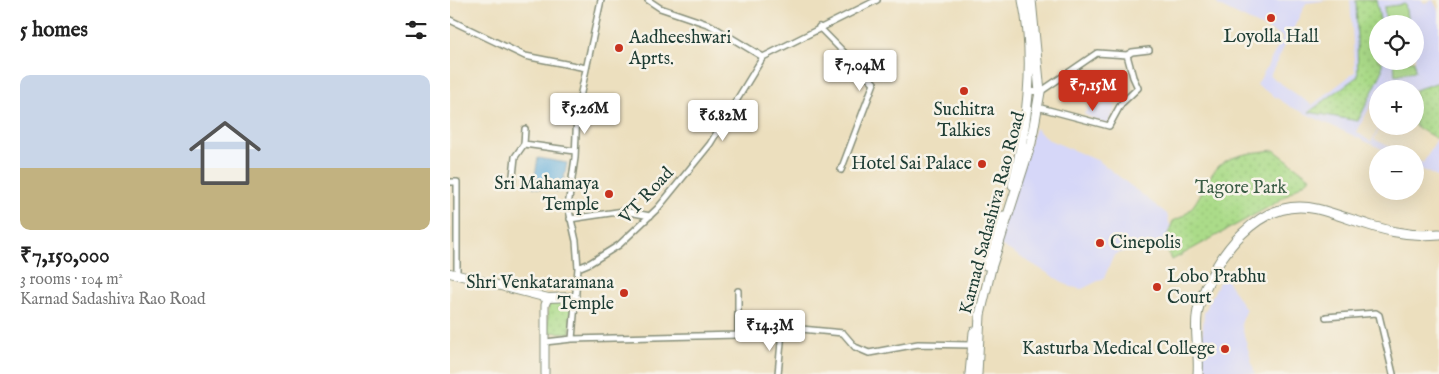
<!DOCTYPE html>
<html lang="en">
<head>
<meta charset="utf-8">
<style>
  :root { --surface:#fff; --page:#f6f6f6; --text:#222; --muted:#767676; --line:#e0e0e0; --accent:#c8321e }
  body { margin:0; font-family:"IM FELL English",serif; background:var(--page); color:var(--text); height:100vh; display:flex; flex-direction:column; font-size:19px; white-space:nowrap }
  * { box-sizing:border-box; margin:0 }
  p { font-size:16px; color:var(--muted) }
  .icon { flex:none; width:28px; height:28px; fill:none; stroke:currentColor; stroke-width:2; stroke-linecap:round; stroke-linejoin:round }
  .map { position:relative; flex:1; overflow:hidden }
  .details { display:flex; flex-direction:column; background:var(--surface); width:450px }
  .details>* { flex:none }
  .buttons { position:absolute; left:919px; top:15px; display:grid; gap:10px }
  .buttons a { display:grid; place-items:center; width:55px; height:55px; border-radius:50%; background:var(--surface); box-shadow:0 5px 20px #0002; font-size:25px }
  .price { position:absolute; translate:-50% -42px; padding:0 11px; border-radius:5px; background:#fff; color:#222; font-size:16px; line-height:32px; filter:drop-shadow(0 1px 2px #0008) }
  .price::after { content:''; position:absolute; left:50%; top:30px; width:15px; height:11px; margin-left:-8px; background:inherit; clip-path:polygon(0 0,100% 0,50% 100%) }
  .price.current { background:var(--accent); color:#fff }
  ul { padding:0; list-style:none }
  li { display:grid; align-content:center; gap:10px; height:265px; padding:0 20px }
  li+li { border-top:1px solid var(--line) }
  li span { display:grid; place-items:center; height:155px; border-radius:10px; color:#555 }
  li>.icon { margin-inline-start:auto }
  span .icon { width:90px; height:90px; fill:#fffc; stroke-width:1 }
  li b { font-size:21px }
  h2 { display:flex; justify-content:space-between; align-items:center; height:60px; padding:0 20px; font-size:21px }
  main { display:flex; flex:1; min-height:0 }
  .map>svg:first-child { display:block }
</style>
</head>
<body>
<main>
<section class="details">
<h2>5 homes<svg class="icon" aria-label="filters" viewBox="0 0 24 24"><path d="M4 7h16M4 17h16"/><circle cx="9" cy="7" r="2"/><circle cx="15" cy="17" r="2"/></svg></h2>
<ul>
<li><span style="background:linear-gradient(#c9d6e8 60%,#c2b280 0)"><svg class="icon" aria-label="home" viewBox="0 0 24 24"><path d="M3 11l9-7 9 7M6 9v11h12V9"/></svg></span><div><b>₹7,150,000</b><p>3 rooms · 104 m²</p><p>Karnad Sadashiva Rao Road</p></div></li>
</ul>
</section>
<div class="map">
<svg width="989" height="374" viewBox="0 0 989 374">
  <defs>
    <pattern id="green-dots" width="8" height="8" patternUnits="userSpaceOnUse" patternTransform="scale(1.25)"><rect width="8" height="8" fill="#abdb89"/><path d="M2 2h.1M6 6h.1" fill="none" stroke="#93bd77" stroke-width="1.8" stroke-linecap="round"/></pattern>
  </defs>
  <rect width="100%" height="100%" fill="#f7f3e8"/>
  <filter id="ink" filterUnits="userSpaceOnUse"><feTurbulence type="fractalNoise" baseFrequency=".02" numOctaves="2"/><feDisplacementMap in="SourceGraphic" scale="10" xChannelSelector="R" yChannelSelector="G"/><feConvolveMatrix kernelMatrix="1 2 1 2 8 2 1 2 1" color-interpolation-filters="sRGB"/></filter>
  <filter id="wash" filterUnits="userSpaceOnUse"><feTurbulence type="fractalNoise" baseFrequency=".0096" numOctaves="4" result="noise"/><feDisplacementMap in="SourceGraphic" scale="20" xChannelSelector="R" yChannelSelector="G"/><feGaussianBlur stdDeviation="1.12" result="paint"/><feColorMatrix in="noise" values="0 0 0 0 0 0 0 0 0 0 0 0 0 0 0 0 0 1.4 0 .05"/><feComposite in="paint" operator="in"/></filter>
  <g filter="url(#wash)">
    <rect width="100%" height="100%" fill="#ecdfbe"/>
    <path fill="#d6d7f8" d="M764,0H879L856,3L820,76L862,105L905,72L900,0H906L908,76L932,72V61H944L945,75L965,71V24H958L955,4L934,7L936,24H931L926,0H972L974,3L983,0L989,12V82L965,90L953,89L950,84L941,82L931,89H928L927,104L923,101L907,132L921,142L930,126H931L924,139L954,154H943L841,107L807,85L833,37L769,6Z
      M643,101L653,106L655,102H661L666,107L657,125L634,114Z
      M585,128L597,139L649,161L717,214L720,226L715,241L695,244L664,255L654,278L632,289L621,287L547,243Z
      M989,137V178L965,166V159L973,163Z
      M773,274L796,310L791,324L805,374H749L754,313Z"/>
    <path fill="url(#green-dots)" stroke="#658c5e" d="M906,0H926L931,24H928V61H932V72L908,121L859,112L908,76Z
      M989,82V137L987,139L965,126V90Z
      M824,150L861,178L824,204L722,260L714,245L723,221C749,212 751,183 769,166C781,154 808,152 824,150Z
      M99,299L122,300L120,333L97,332Z"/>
    <path fill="#abdb89" stroke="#658c5e" d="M955,4L958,24H936L934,7Z
      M944,61H964L965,71L945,75Z"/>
    <path fill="#63aedc" stroke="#417688" d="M88,158L117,163L111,192L83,187Z"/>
  </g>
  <g filter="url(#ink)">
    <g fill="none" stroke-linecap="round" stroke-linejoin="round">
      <g stroke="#868e79" stroke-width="8">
        <path id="minor" d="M198,0L210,8L260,25L313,57
          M0,20L75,56L136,68
          M369,27L424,83L391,170
          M578,91L590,92L647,53L677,55L682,52L699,50
          M587,107L659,126L671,104L688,88L683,77L677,55
          M74,144L125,151
          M0,182H7V275
          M62,185L65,157L74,144L75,129
          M120,219L174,211L200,216
          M128,268L126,241L118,206L125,158L127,111L151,0
          M876,317L926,313L929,315L943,374
          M288,335V291
          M122,339L128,268L140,263L169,245L208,208L260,144L313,57L427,0
          M95,342L122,339L288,335L351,329L393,333L405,347L419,353L468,344L522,345
          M328,374L332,332"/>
      </g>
      <g stroke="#868e79" stroke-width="9">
        <path id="tertiary" d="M95,374V305L98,298"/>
      </g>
      <g stroke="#868e79" stroke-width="10">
        <path id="secondary" d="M0,273L98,298L125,297"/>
      </g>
      <g stroke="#868e79" stroke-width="11">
        <path id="primary" d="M563,185C577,125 586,61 573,0
          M536,265L553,216
          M520,374L524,332
          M527,374L530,315L541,268L581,143L590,92L581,0
          M748,374C750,353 743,326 749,306C764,257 809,195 867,209C910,220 943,239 989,234"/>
      </g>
      <use href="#minor" stroke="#fff" stroke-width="5"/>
      <use href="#tertiary" stroke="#fff" stroke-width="7"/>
      <use href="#secondary" stroke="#fff" stroke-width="8"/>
      <use href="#primary" stroke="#fff" stroke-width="9"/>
    </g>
  </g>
  <g fill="#c8321e" stroke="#f7f3e8" stroke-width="2">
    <circle cx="821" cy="18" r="5"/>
    <circle cx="169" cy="48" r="5"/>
    <circle cx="514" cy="91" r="5"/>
    <circle cx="532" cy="164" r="5"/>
    <circle cx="159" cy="194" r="5"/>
    <circle cx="650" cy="243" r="5"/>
    <circle cx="707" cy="287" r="5"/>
    <circle cx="174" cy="293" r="5"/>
    <circle cx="775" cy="349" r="5"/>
  </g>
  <g text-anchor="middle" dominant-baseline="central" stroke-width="5" stroke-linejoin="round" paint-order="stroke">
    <g font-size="18" fill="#1f3d34" stroke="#f7f3e8" text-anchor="end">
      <text x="821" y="37" text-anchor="middle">Loyolla Hall</text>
      <text x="179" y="38" text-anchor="start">Aadheeshwari<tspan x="179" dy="21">Aprts.</tspan></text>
      <text x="514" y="110" text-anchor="middle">Suchitra<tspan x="514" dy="21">Talkies</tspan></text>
      <text x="522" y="164">Hotel Sai Palace</text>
      <text x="149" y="184">Sri Mahamaya<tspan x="149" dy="21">Temple</tspan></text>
      <text x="660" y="243" text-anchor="start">Cinepolis</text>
      <text x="717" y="277" text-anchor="start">Lobo Prabhu<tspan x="717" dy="21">Court</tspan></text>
      <text x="164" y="283">Shri Venkataramana<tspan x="164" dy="21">Temple</tspan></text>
      <text x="765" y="349">Kasturba Medical College</text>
    </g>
    <g font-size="18" fill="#3b5d45" stroke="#f7f3e8">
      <text x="791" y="188">Tagore Park</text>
    </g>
    <g font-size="18" fill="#1f3d34" stroke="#f7f3e8">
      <text transform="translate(197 196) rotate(-47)">VT Road</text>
      <text transform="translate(543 213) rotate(-75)">Karnad Sadashiva Rao Road</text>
    </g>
  </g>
</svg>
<div class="buttons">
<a><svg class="icon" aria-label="locate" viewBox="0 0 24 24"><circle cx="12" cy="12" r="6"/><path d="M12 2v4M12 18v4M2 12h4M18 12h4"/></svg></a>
<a>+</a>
<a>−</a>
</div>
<b class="price" style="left:410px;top:92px">₹7.04M</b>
<b class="price current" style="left:643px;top:112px">₹7.15M</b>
<b class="price" style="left:135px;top:135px">₹5.26M</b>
<b class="price" style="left:273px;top:142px">₹6.82M</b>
<b class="price" style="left:320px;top:352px">₹14.3M</b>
</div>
</main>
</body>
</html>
